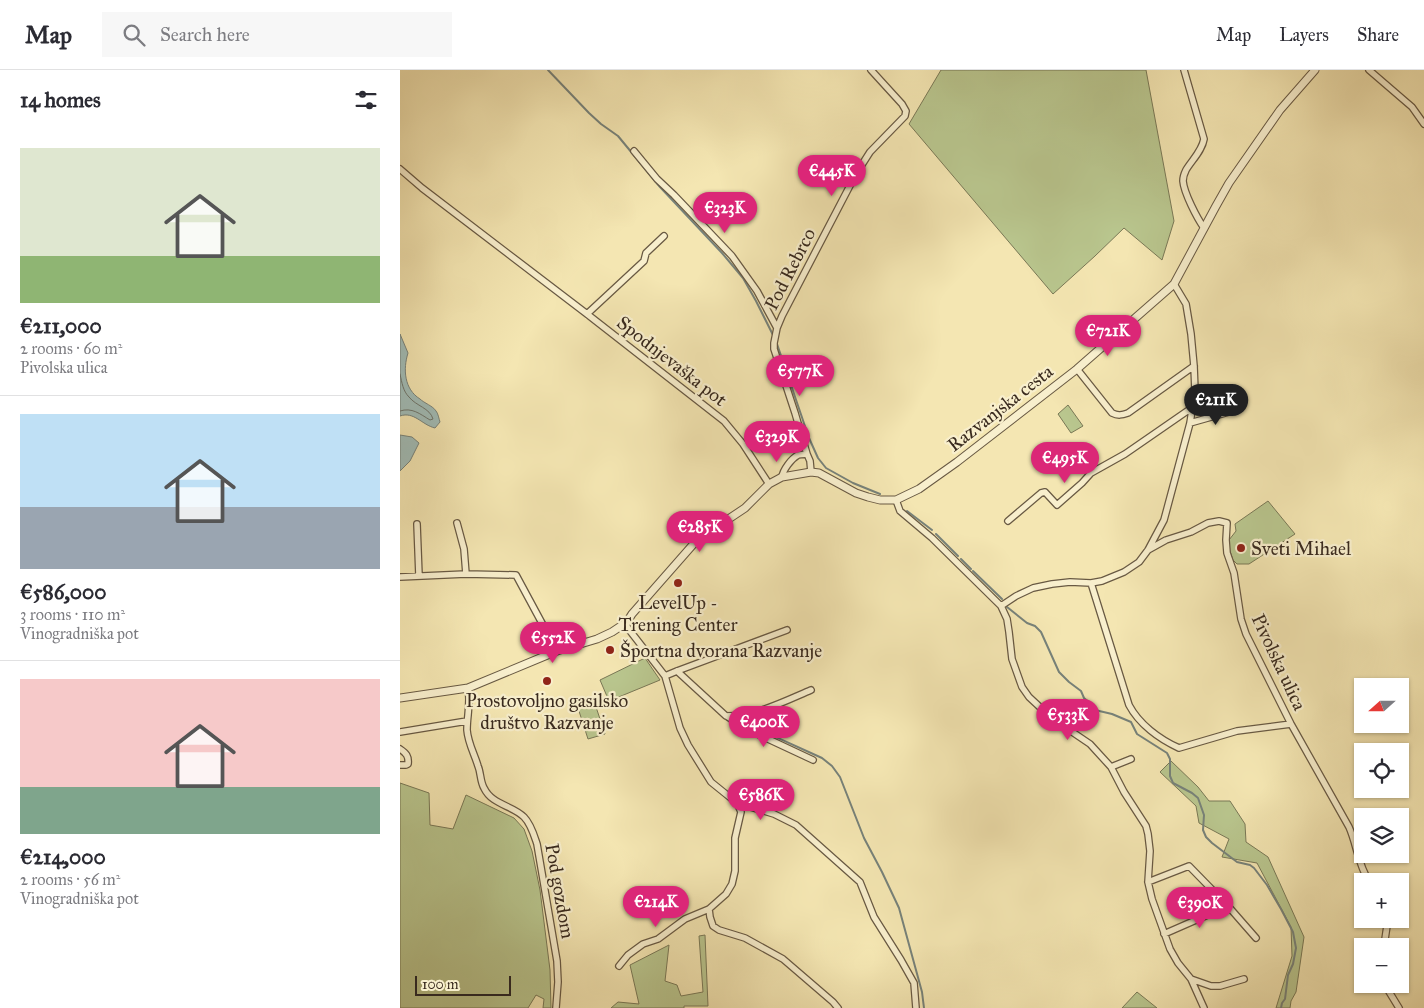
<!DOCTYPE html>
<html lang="en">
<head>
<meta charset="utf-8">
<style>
  :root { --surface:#fff; --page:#f7f7f7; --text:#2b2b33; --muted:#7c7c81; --line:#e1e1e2; --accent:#db2777 }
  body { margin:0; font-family:"IM FELL Great Primer",serif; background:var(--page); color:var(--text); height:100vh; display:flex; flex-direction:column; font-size:19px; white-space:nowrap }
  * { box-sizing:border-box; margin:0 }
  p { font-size:16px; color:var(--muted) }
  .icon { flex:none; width:28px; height:28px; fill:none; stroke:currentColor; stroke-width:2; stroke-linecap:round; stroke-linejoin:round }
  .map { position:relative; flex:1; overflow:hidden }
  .panel { display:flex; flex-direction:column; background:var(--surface); width:400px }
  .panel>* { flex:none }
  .needle { width:32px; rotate:249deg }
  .tools { position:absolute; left:954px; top:608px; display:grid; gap:10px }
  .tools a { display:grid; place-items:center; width:55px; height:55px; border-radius:0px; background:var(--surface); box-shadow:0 1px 4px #0004; font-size:25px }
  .scale { position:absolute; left:15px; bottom:12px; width:96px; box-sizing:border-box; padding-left:5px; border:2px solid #392a1e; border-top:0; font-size:14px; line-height:18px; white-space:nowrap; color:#392a1e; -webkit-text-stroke:4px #f8efcd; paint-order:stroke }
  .price { position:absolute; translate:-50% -42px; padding:0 11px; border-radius:18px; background:var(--accent); color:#fff; font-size:16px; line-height:32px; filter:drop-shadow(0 1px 2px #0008) }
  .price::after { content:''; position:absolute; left:50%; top:30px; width:15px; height:11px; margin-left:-8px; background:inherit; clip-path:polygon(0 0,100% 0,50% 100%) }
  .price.selected { background:#222; color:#fff }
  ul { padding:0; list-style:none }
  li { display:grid; align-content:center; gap:10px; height:265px; padding:0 20px }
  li+li { border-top:1px solid var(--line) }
  li span { display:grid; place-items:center; height:155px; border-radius:0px; color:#555 }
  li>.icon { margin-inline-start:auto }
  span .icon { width:90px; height:90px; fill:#fffc; stroke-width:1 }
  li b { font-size:21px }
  h2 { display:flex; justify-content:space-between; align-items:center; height:60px; padding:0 20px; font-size:21px }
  header { display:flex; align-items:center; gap:30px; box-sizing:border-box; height:70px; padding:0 25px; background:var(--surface); border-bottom:1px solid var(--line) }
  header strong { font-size:24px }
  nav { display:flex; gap:28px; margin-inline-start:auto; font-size:18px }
  .search { width:350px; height:45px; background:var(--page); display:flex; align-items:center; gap:12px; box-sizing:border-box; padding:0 18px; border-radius:0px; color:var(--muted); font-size:19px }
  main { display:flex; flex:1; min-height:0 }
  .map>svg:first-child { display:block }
</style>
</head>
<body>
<header>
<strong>Map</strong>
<div class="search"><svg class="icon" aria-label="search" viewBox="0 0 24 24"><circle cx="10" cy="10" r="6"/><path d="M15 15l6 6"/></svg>Search here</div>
<nav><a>Map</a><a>Layers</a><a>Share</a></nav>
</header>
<main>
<section class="panel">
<h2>14 homes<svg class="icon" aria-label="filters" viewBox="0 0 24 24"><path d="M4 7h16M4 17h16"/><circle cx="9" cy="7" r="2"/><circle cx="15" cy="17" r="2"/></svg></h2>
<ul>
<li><span style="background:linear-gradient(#dfe7d0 70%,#8fb573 0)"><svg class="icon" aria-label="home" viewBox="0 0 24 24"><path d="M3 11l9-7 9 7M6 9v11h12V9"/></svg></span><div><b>€211,000</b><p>2 rooms · 60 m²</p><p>Pivolska ulica</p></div></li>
<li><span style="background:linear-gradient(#bfe0f5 60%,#9aa5b1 0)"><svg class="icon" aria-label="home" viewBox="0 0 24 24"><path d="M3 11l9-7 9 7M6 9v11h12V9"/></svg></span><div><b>€586,000</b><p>3 rooms · 110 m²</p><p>Vinogradniška pot</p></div></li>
<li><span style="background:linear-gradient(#f6c9c9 70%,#7fa58c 0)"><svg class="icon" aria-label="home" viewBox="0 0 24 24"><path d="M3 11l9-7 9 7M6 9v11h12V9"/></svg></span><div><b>€214,000</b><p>2 rooms · 56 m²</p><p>Vinogradniška pot</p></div></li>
</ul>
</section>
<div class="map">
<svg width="1024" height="938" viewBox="0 0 1024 938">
  <rect width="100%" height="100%" fill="#f4e6b2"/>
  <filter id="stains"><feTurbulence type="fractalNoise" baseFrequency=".004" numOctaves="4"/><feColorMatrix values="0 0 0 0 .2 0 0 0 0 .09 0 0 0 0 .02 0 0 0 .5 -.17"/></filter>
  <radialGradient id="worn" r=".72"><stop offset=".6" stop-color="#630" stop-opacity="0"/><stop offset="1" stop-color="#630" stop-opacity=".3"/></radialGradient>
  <path fill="#b9c68e" stroke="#797856" d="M541,0H746L774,151L762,190L724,158L695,186L653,224L509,54Z
    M668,335L683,356L671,363L658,344Z
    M868,431L895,464L849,494H837L833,490L828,475L829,470L836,461L835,454Z
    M245,588L260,610L209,631L200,610Z
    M194,631L205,664L188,669L178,638Z
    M771,691L798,717L809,731H830L845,754L846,772L868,787L904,867L896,922L891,931L890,938H876L892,886L891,857L857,793L822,787L829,769L799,753L796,736L760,702Z
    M0,713L29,723L30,755L53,759L66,725L114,748L124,759L132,781L140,820L150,900L151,938H143L144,929L136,925L128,938H0Z
    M305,865L308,936H284V938H211L218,932L239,934L230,895L269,875L265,911L277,915L281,926L303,922L299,866Z
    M737,922L757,938H722Z"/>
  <path fill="#a1bdb8" stroke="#77827a" d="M0,264L8,283C3,299 4,319 20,329C24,333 33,336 36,341C38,343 39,349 40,352L35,358C22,355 14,341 0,346Z
    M0,365L12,367L19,373L10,391L0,401Z"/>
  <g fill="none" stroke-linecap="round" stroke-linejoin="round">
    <path stroke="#6d746b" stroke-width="1" d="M0,304C2,313 3,321 9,327C16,336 30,338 33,349L30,350C20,344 12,337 0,341"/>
    <path stroke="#77827a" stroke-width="2" d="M148,0L189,43L201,54L218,66L260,117L322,183L343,208L356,231L374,267
      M376,271L409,368L418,388L426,398L453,413L480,424
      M507,441L532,460
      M536,464L558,486
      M561,489L571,499
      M573,501L602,529
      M607,537L627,553L635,556L641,562L659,602L669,612L681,621L684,628L694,637L695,640L712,644L731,652L737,664L767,683L770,689V706L773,713L792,723L798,728L804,745L803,760L806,767L812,773L837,792L850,795L854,798L867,815L881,839L893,862L896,878L893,894L888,905L885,929L882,933L881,938
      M345,653L422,688L432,696L440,707L464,768L482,802L499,838L522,922L524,938"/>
    <g stroke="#685943" stroke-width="8">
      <path id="minor" d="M784,0L804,69C802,81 792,90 786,100C784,104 783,107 783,111C784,123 797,148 804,158
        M969,0L1012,37L1024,54
        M234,81L257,109L274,125L332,186L357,221L377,258L374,273V279L395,343L407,384
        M0,99L22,118L187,244L324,351L343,374L369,414
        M187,244L244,191L246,183L264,166
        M377,258L382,246L456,104L470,82L505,46L506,41L502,34L471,0
        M677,299L712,343C718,346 722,345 728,343L794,296
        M790,353L836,340
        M382,407C383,400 391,389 398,385C399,385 405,384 407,384L410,391L411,402
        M496,430L500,441L532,468L601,536L607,549L609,562L612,589L622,617L629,627L643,640L656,651L690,674L711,697L724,722L746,756L748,764L750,781L748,812L752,829L770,879L778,893L791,909L804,938
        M608,451L641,423L645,422L657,435L682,413L691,403L725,384L793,337
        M57,453L64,479L66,504
        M17,454L19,506
        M748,480L766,470L791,462L808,453L819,451L827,453L826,470L827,483L834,503L841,549L846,564L891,654L949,757C957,775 958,795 969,811
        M0,507L66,504L116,505L157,581
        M691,513L729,635C739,654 759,669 779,678L837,661L891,654
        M601,536L616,526L633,518L652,514L670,512L691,513L702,511L724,502L739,492L748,480L764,450L790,353L795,321L794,296L791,264L786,234L774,214
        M227,552V557L265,606L280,658L288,675L311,712L337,733L374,744L396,755L460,812L474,847L501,890L514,913L516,938
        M277,601L326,646C356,646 383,632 411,620
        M265,606L277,601L387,560
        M68,618C71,631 67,646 67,660C68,673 74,683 78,696C81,703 80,711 84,718C92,735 112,735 124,747C131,754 134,765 137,774L157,891L158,912L156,938
        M328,647L349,660L413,690
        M0,662L67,651
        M0,679C6,683 9,686 8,694L6,695H0
        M711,697L731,689
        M337,733L341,742L335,768V801L332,814L326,824L309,839L310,847L313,856L319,860L345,868L383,889L433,932L438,938
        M748,812L789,796L828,836L856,868
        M764,864L828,836
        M984,876L988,849
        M219,896L228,885L243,874L258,869L285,849L309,839
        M791,909L811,916H820L844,909
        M986,914L988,920L999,938"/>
    </g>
    <g stroke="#685943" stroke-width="9">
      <path id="tertiary" d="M0,628L68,618L157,581L197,569L212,562L227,552L232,544L297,470L345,438L369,414L382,407L411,402L419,403L456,423L468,427L480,430H496L519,419L557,392L677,299L774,214L816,136L829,113L880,40L915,0"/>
    </g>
    <use href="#minor" stroke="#f8efcd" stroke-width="5.5"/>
    <use href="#tertiary" stroke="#f8efcd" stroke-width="7"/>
  </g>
  <g fill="#8f2418" stroke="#f8efcd" stroke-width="2">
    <circle cx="841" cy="478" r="5"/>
    <circle cx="278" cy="513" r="5"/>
    <circle cx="210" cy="580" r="5"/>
    <circle cx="147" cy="611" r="5"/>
  </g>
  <g text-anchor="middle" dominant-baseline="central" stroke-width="4.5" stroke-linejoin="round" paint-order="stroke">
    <g font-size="19" fill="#392a1e" stroke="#f8efcd">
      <text transform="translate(390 199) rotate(-63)">Pod Rebrco</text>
      <text transform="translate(272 291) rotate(38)">Spodnjevaška pot</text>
      <text transform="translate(600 338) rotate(-38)">Razvanjska cesta</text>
      <text transform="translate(879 592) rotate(65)">Pivolska ulica</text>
      <text transform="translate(160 821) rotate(80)">Pod gozdom</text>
    </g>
    <g font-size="19" fill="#392a1e" stroke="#f8efcd" text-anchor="start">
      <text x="851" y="478">Sveti Mihael</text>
      <text x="278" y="532" text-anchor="middle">LevelUp -<tspan x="278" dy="22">Trening Center</tspan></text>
      <text x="220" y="580">Športna dvorana Razvanje</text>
      <text x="147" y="630" text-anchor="middle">Prostovoljno gasilsko<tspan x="147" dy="22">društvo Razvanje</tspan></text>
    </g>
  </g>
  <rect width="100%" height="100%" filter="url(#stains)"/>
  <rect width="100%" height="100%" fill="url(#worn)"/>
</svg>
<div class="tools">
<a><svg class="needle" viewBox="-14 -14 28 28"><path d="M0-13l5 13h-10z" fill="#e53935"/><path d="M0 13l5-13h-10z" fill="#7c7c81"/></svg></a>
<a><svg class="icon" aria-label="locate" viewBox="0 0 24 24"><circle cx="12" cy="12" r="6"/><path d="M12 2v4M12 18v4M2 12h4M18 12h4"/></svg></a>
<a><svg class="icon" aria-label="layers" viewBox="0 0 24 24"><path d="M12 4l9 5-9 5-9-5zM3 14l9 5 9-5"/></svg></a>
<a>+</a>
<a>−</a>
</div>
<div class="scale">100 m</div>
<b class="price" style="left:432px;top:127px">€445K</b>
<b class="price" style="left:325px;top:164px">€323K</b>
<b class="price" style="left:708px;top:287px">€721K</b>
<b class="price" style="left:400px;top:327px">€577K</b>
<b class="price selected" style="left:816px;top:356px">€211K</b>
<b class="price" style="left:377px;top:393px">€329K</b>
<b class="price" style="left:665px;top:414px">€495K</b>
<b class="price" style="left:300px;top:483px">€285K</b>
<b class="price" style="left:153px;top:594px">€552K</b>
<b class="price" style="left:668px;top:671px">€533K</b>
<b class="price" style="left:364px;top:678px">€400K</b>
<b class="price" style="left:361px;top:751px">€586K</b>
<b class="price" style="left:256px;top:858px">€214K</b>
<b class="price" style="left:800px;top:859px">€390K</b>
</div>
</main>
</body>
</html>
